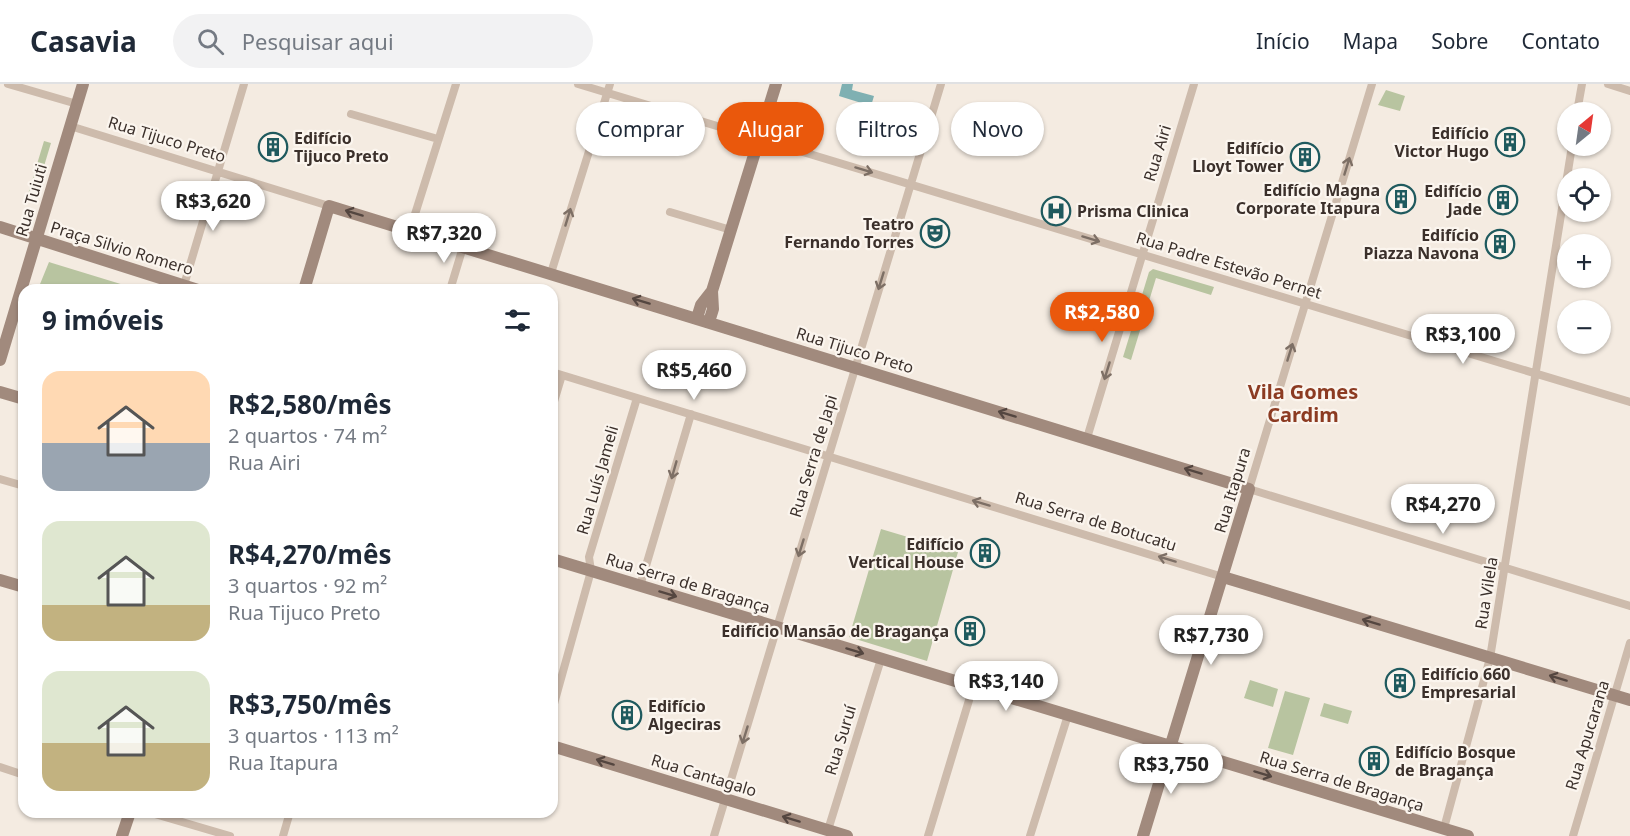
<!DOCTYPE html>
<html lang="pt">
<head>
<meta charset="utf-8">
<style>
  :root { --surface:#fff; --page:#f2f2f3; --text:#1f2937; --muted:#747a83; --line:#e0e1e3; --accent:#ea580c }
  body { margin:0; font-family:"Noto Sans",sans-serif; background:var(--page); color:var(--text); height:100vh; display:flex; flex-direction:column; font-size:22px; white-space:nowrap }
  * { box-sizing:border-box; margin:0 }
  p { font-size:20px; color:var(--muted) }
  .icon { flex:none; width:33px; height:33px; fill:none; stroke:currentColor; stroke-width:2; stroke-linecap:round; stroke-linejoin:round }
  .map { position:relative; flex:1; overflow:hidden }
  .drawer { position:absolute; left:18px; top:200px; width:540px; height:534px; display:flex; flex-direction:column; background:var(--surface); border-radius:18px; box-shadow:0 2px 4px #0004 }
  .drawer>* { flex:none }
  .top-card { position:absolute; left:576px; top:18px; width:570px; height:54px; display:flex; gap:12px }
  .needle { width:39px; rotate:29deg }
  .tools { position:absolute; left:1557px; top:18px; display:grid; gap:12px }
  .tools a { display:grid; place-items:center; width:54px; height:54px; border-radius:50%; background:var(--surface); box-shadow:0 2px 4px #0004; font-size:30px }
  .price { position:absolute; translate:-50% -51px; padding:0 14px; border-radius:21px; background:#fff; color:#222; font-size:20px; line-height:39px; filter:drop-shadow(0 2px 3px #0008) }
  .price::after { content:''; position:absolute; left:50%; top:36px; width:18px; height:14px; margin-left:-9px; background:inherit; clip-path:polygon(0 0,100% 0,50% 100%) }
  .price.active { background:var(--accent); color:#fff }
  ul { padding:0; list-style:none }
  li { display:flex; align-items:center; gap:18px; height:150px; padding:0 24px }
  li span { display:grid; place-items:center; flex:none; width:168px; height:120px; border-radius:18px; color:#555 }
  li>.icon { margin-inline-start:auto }
  span .icon { width:72px; height:72px; fill:#fffc; stroke-width:1 }
  li b { font-size:26px }
  h2 { display:flex; justify-content:space-between; align-items:center; height:72px; padding:0 24px; font-size:26px }
  .chip { padding:0 21px; border-radius:27px; background:var(--surface); box-shadow:0 2px 4px #0004; font-size:21px; line-height:54px }
  .chip.active { background:var(--accent); color:#fff }
  header { display:flex; align-items:center; gap:36px; box-sizing:border-box; height:84px; padding:0 30px; background:var(--surface); border-bottom:2px solid var(--line) }
  header strong { font-size:28px }
  nav { display:flex; gap:33px; margin-inline-start:auto; font-size:21px }
  .search { width:420px; height:54px; background:var(--page); display:flex; align-items:center; gap:15px; box-sizing:border-box; padding:0 21px; border-radius:33px; color:var(--muted); font-size:22px }
  .map>svg:first-child { display:block }
</style>
</head>
<body>
<header>
<strong>Casavia</strong>
<div class="search"><svg class="icon" aria-label="search" viewBox="0 0 24 24"><circle cx="10" cy="10" r="6"/><path d="M15 15l6 6"/></svg>Pesquisar aqui</div>
<nav><a>Início</a><a>Mapa</a><a>Sobre</a><a>Contato</a></nav>
</header>
<div class="map">
<svg width="1630" height="752" viewBox="0 0 1630 752">
  <rect width="100%" height="100%" fill="#f4ebe1"/>
  <path fill="#b8c4a0" d="M1386,6L1405,12L1400,27L1378,21Z
    M44,57L51,59L35,112L28,110Z
    M49,178L52,179L137,205H38Z
    M1153,185L1214,203L1211,211L1156,194L1131,276L1123,273L1149,188Z
    M881,445L958,468L927,577L849,553Z
    M1250,596L1278,605L1273,623L1244,614Z
    M1285,607L1310,614L1293,671L1268,664Z
    M1324,619L1352,627L1348,640L1320,632Z"/>
  <path fill="#7fb0b2" d="M842,0H853L852,6L874,12L871,22L839,12Z"/>
  <g fill="none" stroke-linecap="round" stroke-linejoin="round">
    <path stroke="#cdbbac" stroke-width="8" d="M8,0L77,20
      M578,0L1630,318
      M1372,0L1249,405L1630,522
      M1608,0L1630,7
      M1577,28L1582,0
      M351,30L438,55
      M70,42L329,122
      M670,128L731,146
      M410,146L456,0
      M551,189L610,0
      M184,201L244,0
      M450,206L463,163
      M552,288L1223,493
      M552,324L562,291
      M1087,354L1194,0
      M0,395L24,402
      M640,502L691,330
      M552,627L591,487L589,473L637,314
      M0,683L24,691
      M148,728L230,752
      M1444,744L1490,574L1572,62
      M828,746L881,575
      M283,752L290,728
      M714,752L941,0
      M928,752L973,603
      M1030,752L1068,631
      M1573,752L1630,559"/>
    <path stroke="#a18a7d" stroke-width="12" d="M0,143L198,206
      M304,206L329,122L1249,405L1143,752
      M697,234L701,221L712,207L776,0
      M709,238L713,225L712,207
      M0,276L83,0
      M0,308L24,315
      M552,475L1468,752
      M1223,493L1630,616
      M0,496L24,503
      M552,662L847,752
      M122,752L130,728"/>
  </g>
  <defs><path id="oneway-shaft" d="M-6 0H5M1.5-3L5.5 0L1.5 3" fill="none" stroke-width="1.6" stroke-linecap="round" stroke-linejoin="round" transform="scale(1.5)"/></defs>
  <g stroke="#7d6f65">
    <use href="#oneway-shaft" transform="translate(1347 82) rotate(-73)"/>
    <use href="#oneway-shaft" transform="translate(864 86) rotate(17)"/>
    <use href="#oneway-shaft" transform="translate(568 133) rotate(-73)"/>
    <use href="#oneway-shaft" transform="translate(1091 155) rotate(17)"/>
    <use href="#oneway-shaft" transform="translate(881 197) rotate(107)"/>
    <use href="#oneway-shaft" transform="translate(1290 268) rotate(-73)"/>
    <use href="#oneway-shaft" transform="translate(1107 287) rotate(107)"/>
    <use href="#oneway-shaft" transform="translate(674 386) rotate(106)"/>
    <use href="#oneway-shaft" transform="translate(981 419) rotate(-163)"/>
    <use href="#oneway-shaft" transform="translate(801 464) rotate(107)"/>
    <use href="#oneway-shaft" transform="translate(1167 475) rotate(-163)"/>
    <use href="#oneway-shaft" transform="translate(745 651) rotate(107)"/>
  </g>
  <g stroke="#544640">
    <use href="#oneway-shaft" transform="translate(354 129) rotate(-163)"/>
    <use href="#oneway-shaft" transform="translate(641 217) rotate(-163)"/>
    <use href="#oneway-shaft" transform="translate(1007 330) rotate(-163)"/>
    <use href="#oneway-shaft" transform="translate(1193 387) rotate(-163)"/>
    <use href="#oneway-shaft" transform="translate(668 510) rotate(17)"/>
    <use href="#oneway-shaft" transform="translate(1371 538) rotate(-163)"/>
    <use href="#oneway-shaft" transform="translate(855 567) rotate(17)"/>
    <use href="#oneway-shaft" transform="translate(1558 594) rotate(-163)"/>
    <use href="#oneway-shaft" transform="translate(605 678) rotate(-163)"/>
    <use href="#oneway-shaft" transform="translate(1263 690) rotate(17)"/>
    <use href="#oneway-shaft" transform="translate(791 735) rotate(-163)"/>
  </g>
  <defs>
    <g id="building-ring" transform="scale(1.5)"><circle r="9.5" fill="#fbf5ee" stroke="#1f5a5e" stroke-width="1.5"/><path d="M-4-6H4V6H1V3H-1V6H-4ZM-2.5-4.3h1.7v1.8h-1.7ZM.8-4.3h1.7v1.8H.8ZM-2.5-1h1.7V.8h-1.7ZM.8-1h1.7V.8H.8Z" fill="#1f5a5e"/></g>
    <g id="hospital-ring" transform="scale(1.5)"><circle r="9.5" fill="#fbf5ee" stroke="#1f5a5e" stroke-width="1.5"/><path d="M-5-5h3v3.5h4V-5h3V5h-3V1.5h-4V5h-3Z" fill="#1f5a5e"/></g>
    <g id="theatre-ring" transform="scale(1.5)"><circle r="9.5" fill="#fbf5ee" stroke="#1f5a5e" stroke-width="1.5"/><path d="M-5-5.5Q0-4 5-5.5V0Q5 5 0 6Q-5 5-5 0ZM-3.3-2.5H-1v1.5H-3.3ZM1-2.5H3.3v1.5H1ZM-2.8 1Q0 5.5 2.8 1Z" fill="#1f5a5e"/></g>
  </defs>
  <g fill-rule="evenodd">
    <use href="#building-ring" x="1510" y="58"/>
    <use href="#building-ring" x="273" y="63"/>
    <use href="#building-ring" x="1305" y="73"/>
    <use href="#building-ring" x="1401" y="115"/>
    <use href="#building-ring" x="1503" y="116"/>
    <use href="#hospital-ring" x="1056" y="127"/>
    <use href="#theatre-ring" x="935" y="149"/>
    <use href="#building-ring" x="1500" y="160"/>
    <use href="#building-ring" x="985" y="469"/>
    <use href="#building-ring" x="970" y="547"/>
    <use href="#building-ring" x="1400" y="599"/>
    <use href="#building-ring" x="627" y="631"/>
    <use href="#building-ring" x="1374" y="677"/>
  </g>
  <g text-anchor="middle" dominant-baseline="central" stroke-width="4.5" stroke-linejoin="round" paint-order="stroke">
    <g font-size="16" font-weight="bold" fill="#3b302b" stroke="#fbf5ee" text-anchor="end">
      <text x="1489" y="49">Edifício<tspan x="1489" dy="18">Victor Hugo</tspan></text>
      <text x="294" y="54" text-anchor="start">Edifício<tspan x="294" dy="18">Tijuco Preto</tspan></text>
      <text x="1284" y="64">Edifício<tspan x="1284" dy="18">Lloyt Tower</tspan></text>
      <text x="1380" y="106">Edifício Magna<tspan x="1380" dy="18">Corporate Itapura</tspan></text>
      <text x="1482" y="107">Edifício<tspan x="1482" dy="18">Jade</tspan></text>
      <text x="1077" y="127" text-anchor="start">Prisma Clinica</text>
      <text x="914" y="140">Teatro<tspan x="914" dy="18">Fernando Torres</tspan></text>
      <text x="1479" y="151">Edifício<tspan x="1479" dy="18">Piazza Navona</tspan></text>
      <text x="964" y="460">Edifício<tspan x="964" dy="18">Vertical House</tspan></text>
      <text x="949" y="547">Edifício Mansão de Bragança</text>
      <text x="1421" y="590" text-anchor="start">Edifício 660<tspan x="1421" dy="18">Empresarial</tspan></text>
      <text x="648" y="622" text-anchor="start">Edifício<tspan x="648" dy="18">Algeciras</tspan></text>
      <text x="1395" y="668" text-anchor="start">Edifício Bosque<tspan x="1395" dy="18">de Bragança</tspan></text>
    </g>
    <g font-size="16" fill="#3b302b" stroke="#fbf5ee">
      <text transform="translate(167 55) rotate(17)">Rua Tijuco Preto</text>
      <text transform="translate(1157 69) rotate(-73)">Rua Airi</text>
      <text transform="translate(31 116) rotate(-74)">Rua Tuiuti</text>
      <text transform="translate(122 164) rotate(17)">Praça Silvio Romero</text>
      <text transform="translate(1229 181) rotate(17)">Rua Padre Estevão Pernet</text>
      <text transform="translate(855 266) rotate(17)">Rua Tijuco Preto</text>
      <text transform="translate(813 372) rotate(-73)">Rua Serra de Japi</text>
      <text transform="translate(597 396) rotate(-74)">Rua Luís Jameli</text>
      <text transform="translate(1232 406) rotate(-73)">Rua Itapura</text>
      <text transform="translate(1096 437) rotate(17)">Rua Serra de Botucatu</text>
      <text transform="translate(688 499) rotate(17)">Rua Serra de Bragança</text>
      <text transform="translate(1486 509) rotate(-81)">Rua Vilela</text>
      <text transform="translate(1587 651) rotate(-73)">Rua Apucarana</text>
      <text transform="translate(840 656) rotate(-73)">Rua Suruí</text>
      <text transform="translate(704 691) rotate(17)">Rua Cantagalo</text>
      <text transform="translate(1342 697) rotate(17)">Rua Serra de Bragança</text>
    </g>
    <g font-size="20" font-weight="bold" fill="#8c3b22" stroke="#fbf5ee">
      <text x="1303" y="307">Vila Gomes<tspan x="1303" dy="23">Cardim</tspan></text>
    </g>
  </g>
</svg>
<div class="tools">
<a><svg class="needle" viewBox="-14 -14 28 28"><path d="M0-13l5 13h-10z" fill="#e53935"/><path d="M0 13l5-13h-10z" fill="#747a83"/></svg></a>
<a><svg class="icon" aria-label="locate" viewBox="0 0 24 24"><circle cx="12" cy="12" r="6"/><path d="M12 2v4M12 18v4M2 12h4M18 12h4"/></svg></a>
<a>+</a>
<a>−</a>
</div>
<b class="price" style="left:213px;top:148px">R$3,620</b>
<b class="price" style="left:444px;top:180px">R$7,320</b>
<b class="price active" style="left:1102px;top:259px">R$2,580</b>
<b class="price" style="left:1463px;top:281px">R$3,100</b>
<b class="price" style="left:694px;top:317px">R$5,460</b>
<b class="price" style="left:1443px;top:451px">R$4,270</b>
<b class="price" style="left:1211px;top:582px">R$7,730</b>
<b class="price" style="left:1006px;top:628px">R$3,140</b>
<b class="price" style="left:1171px;top:711px">R$3,750</b>
<div class="top-card">
<a class="chip">Comprar</a>
<a class="chip active">Alugar</a>
<a class="chip">Filtros</a>
<a class="chip">Novo</a>
</div>
<section class="drawer">
<h2>9 imóveis<svg class="icon" aria-label="filters" viewBox="0 0 24 24"><path d="M4 7h16M4 17h16"/><circle cx="9" cy="7" r="2"/><circle cx="15" cy="17" r="2"/></svg></h2>
<ul>
<li><span style="background:linear-gradient(#ffd9b3 60%,#9aa5b1 0)"><svg class="icon" aria-label="home" viewBox="0 0 24 24"><path d="M3 11l9-7 9 7M6 9v11h12V9"/></svg></span><div><b>R$2,580/mês</b><p>2 quartos · 74 m²</p><p>Rua Airi</p></div></li>
<li><span style="background:linear-gradient(#dfe7d0 70%,#c2b280 0)"><svg class="icon" aria-label="home" viewBox="0 0 24 24"><path d="M3 11l9-7 9 7M6 9v11h12V9"/></svg></span><div><b>R$4,270/mês</b><p>3 quartos · 92 m²</p><p>Rua Tijuco Preto</p></div></li>
<li><span style="background:linear-gradient(#dfe7d0 60%,#c2b280 0)"><svg class="icon" aria-label="home" viewBox="0 0 24 24"><path d="M3 11l9-7 9 7M6 9v11h12V9"/></svg></span><div><b>R$3,750/mês</b><p>3 quartos · 113 m²</p><p>Rua Itapura</p></div></li>
</ul>
</section>
</div>
</body>
</html>
